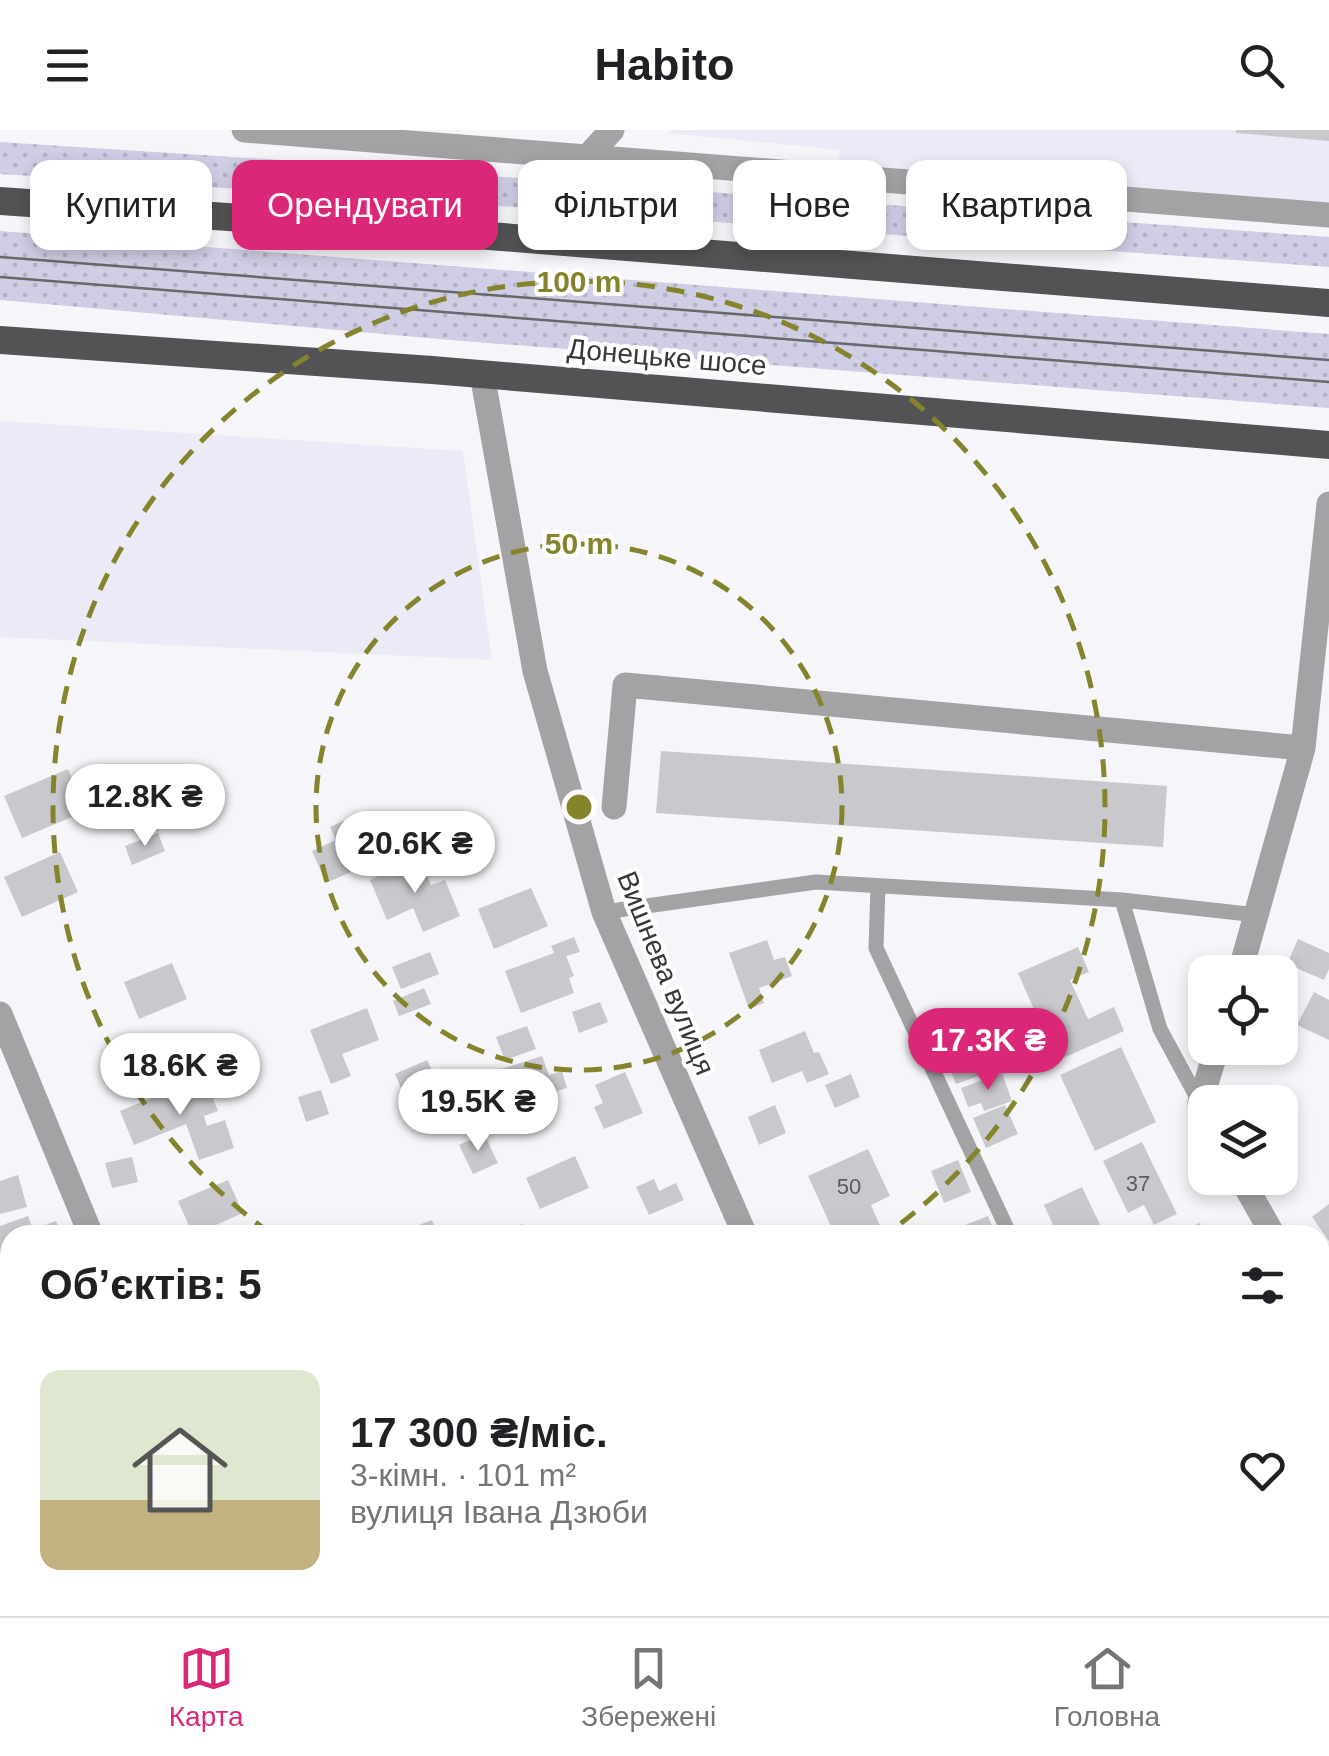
<!DOCTYPE html>
<html lang="uk">
<head>
<meta charset="utf-8">
<style>
  :root { --surface:#fff; --page:#f6f6f6; --text:#202124; --muted:#757577; --line:#e0e0e0; --accent:#db2777 }
  body { margin:0; font-family:Arial,sans-serif; background:var(--page); color:var(--text); height:100vh; display:flex; flex-direction:column; font-size:38px; white-space:nowrap }
  * { box-sizing:border-box; margin:0 }
  p { font-size:32px; color:var(--muted) }
  .icon { flex:none; width:55px; height:55px; fill:none; stroke:currentColor; stroke-width:2; stroke-linecap:round; stroke-linejoin:round }
  .map { position:relative; flex:1; overflow:hidden }
  .drawer { position:absolute; left:0px; top:1095px; width:1330px; height:392px; display:flex; flex-direction:column; background:var(--surface); border-radius:30px 30px 0 0; box-shadow:0 5px 15px #0003 }
  .drawer>* { flex:none }
  .banner { position:absolute; left:30px; top:30px; width:1270px; height:90px; display:flex; gap:20px }
  .fabs { position:absolute; left:1188px; top:825px; display:grid; gap:20px }
  .fabs a { display:grid; place-items:center; width:110px; height:110px; border-radius:20px; background:var(--surface); box-shadow:0 5px 15px #0003; font-size:50px }
  .price { position:absolute; translate:-50% -85px; padding:0 22px; border-radius:35px; background:#fff; color:#222; font-size:32px; line-height:65px; filter:drop-shadow(0 2px 5px #0008) }
  .price::after { content:''; position:absolute; left:50%; top:60px; width:30px; height:22px; margin-left:-15px; background:inherit; clip-path:polygon(0 0,100% 0,50% 100%) }
  .price.active { background:var(--accent); color:#fff }
  ul { padding:0; list-style:none }
  li { display:flex; align-items:center; gap:30px; height:250px; padding:0 40px }
  li span { display:grid; place-items:center; flex:none; width:280px; height:200px; border-radius:20px; color:#555 }
  li>.icon { margin-inline-start:auto }
  span .icon { width:120px; height:120px; fill:#fffc; stroke-width:1 }
  li b { font-size:42px }
  h2 { display:flex; justify-content:space-between; align-items:center; height:120px; padding:0 40px; font-size:42px }
  .tag { padding:0 35px; border-radius:20px; background:var(--surface); box-shadow:0 5px 15px #0003; font-size:35px; line-height:90px }
  .tag.active { background:var(--accent); color:#fff }
  header { display:flex; justify-content:space-between; align-items:center; height:130px; padding:0 40px; background:var(--surface); font-size:45px; font-weight:700 }
  .dock { display:flex; justify-content:space-around; align-items:center; height:140px; border-top:2px solid var(--line); background:var(--surface); font-size:28px; color:var(--muted) }
  .dock a { display:grid; justify-items:center; gap:5px }
  .dock .active { color:var(--accent) }
  .map>svg:first-child { display:block }
</style>
</head>
<body>
<header><svg class="icon" aria-label="menu" viewBox="0 0 24 24"><path d="M4 6h16M4 12h16M4 18h16"/></svg>Habito<svg class="icon" aria-label="search" viewBox="0 0 24 24"><circle cx="10" cy="10" r="6"/><path d="M15 15l6 6"/></svg></header>
<div class="map">
<svg width="1329" height="1486" viewBox="0 0 1329 1486">
  <defs>
    <pattern id="green-dots" width="8" height="8" patternUnits="userSpaceOnUse" patternTransform="scale(2.5)"><rect width="8" height="8" fill="#d0cee5"/><path d="M2 2h.1M6 6h.1" fill="none" stroke="#b3b2c5" stroke-width="1.8" stroke-linecap="round"/></pattern>
  </defs>
  <rect width="100%" height="100%" fill="#f6f6fa"/>
  <path fill="#ebeaf6" d="M671,0H1329V78L838,41L840,20L668,3Z
    M0,291L463,321L492,530L0,507Z"/>
  <path fill="url(#green-dots)" d="M0,12L419,39L416,70L0,44Z
    M463,44L1329,107V137L459,73Z
    M0,101L1329,204V278L450,210L0,170Z"/>
  <path fill="#c9c9cd" d="M1236,0H1329V11L1236,3Z
    M661,621L1167,656L1163,717L656,683Z
    M68,639L86,681L22,708L4,666Z
    M355,686L376,731L326,753L312,721L336,710L330,697Z
    M158,703L165,721L132,735L125,716Z
    M60,722L78,762L22,787L4,747Z
    M419,728L431,755L445,750L460,786L423,802L413,778L387,790L370,750Z
    M531,758L548,796L494,819L478,779Z
    M574,807L580,822L566,826L574,846L569,848L574,863L521,883L505,841L554,823L551,816Z
    M1298,809L1329,823V839L1324,850L1287,834Z
    M767,810L774,830L785,827L792,846L759,858L764,873L749,879L729,823Z
    M1078,817L1089,842L1070,850L1088,889L1114,877L1124,901L1045,936L1035,914L1047,909L1018,843Z
    M430,822L439,844L401,859L392,837Z
    M172,833L187,869L139,889L124,852Z
    M424,858L431,874L399,886L393,871Z
    M1314,862L1329,870V910L1297,895Z
    M600,872L608,892L579,903L572,882Z
    M367,878L379,910L342,924L351,946L331,954L310,900Z
    M527,896L536,919L505,930L496,907Z
    M805,901L814,923L819,922L829,944L807,953L802,941L772,953L759,920Z
    M203,907L215,930L183,945L172,921Z
    M976,914L987,943L956,954L945,926Z
    M1121,917L1156,992L1095,1021L1060,945Z
    M542,926L549,945L562,941L567,958L512,975L516,989L487,998L471,949Z
    M427,930L440,957L407,972L395,944Z
    M625,942L643,983L604,999L594,977L603,973L595,955Z
    M1002,943L1012,971L984,981L981,973L968,977L961,958Z
    M851,944L860,967L835,978L825,955Z
    M204,946L218,981L204,986L207,996L225,990L234,1018L199,1030L186,994L134,1015L120,981Z
    M321,960L329,984L306,992L298,967Z
    M775,975L786,1003L759,1015L748,987Z
    M1005,975L1018,1004L986,1018L973,988Z
    M484,1004L498,1033L473,1044L459,1015Z
    M1142,1012L1177,1084L1154,1095L1144,1075L1128,1083L1103,1031Z
    M868,1019L890,1066L871,1075L884,1105H835L808,1046Z
    M575,1026L589,1058L540,1079L526,1048Z
    M132,1027L138,1052L112,1058L105,1033Z
    M958,1030L971,1062L944,1073L931,1041Z
    M18,1045L27,1077L0,1084V1051Z
    M654,1049L659,1061L676,1053L684,1070L649,1085L636,1057Z
    M228,1050L243,1083L193,1105L178,1071Z
    M1082,1057L1105,1105H1079L1074,1096L1057,1104L1044,1075Z
    M1329,1074V1111L1312,1087Z
    M28,1086L33,1100L56,1091L61,1105H10V1159L0,1162V1096Z
    M988,1086L996,1105H967L963,1096Z
    M432,1090L438,1105H408L406,1100Z
    M1200,1093L1205,1105H1164L1178,1098L1180,1102Z
    M522,1094L527,1105H496Z
    M10,1207V1228L0,1232V1212Z
    M10,1274V1303L6,1304L0,1277Z
    M1323,1393L1329,1407V1441L1320,1445V1395Z
    M1329,1467V1486H1304L1301,1479L1320,1478V1471Z
    M118,1478H186L190,1486H122Z
    M403,1478H478L455,1486H406Z
    M740,1478H775L743,1486Z
    M802,1478H829L832,1486H780Z
    M1019,1478H1062L1065,1483L999,1486Z
    M1193,1478H1230L1233,1484L1192,1486L1189,1479Z"/>
  <g fill="none" stroke-linecap="round" stroke-linejoin="round">
    <path stroke="#a3a3a5" stroke-width="15" d="M878,756L876,818L1010,1105
      M1122,770L1160,899L1200,973
      M604,782L816,752L1122,770L1257,785
      M1170,1478L1174,1486"/>
    <path stroke="#a3a3a5" stroke-width="25" d="M244,0L1329,85
      M589,25L612,0
      M482,244L535,541L604,782L745,1105
      M614,677L625,555L1303,618
      M1240,842L1303,618L1329,374
      M0,884L91,1105
      M1205,983L1200,973L1217,918
      M1241,1048L1273,1105
      M1320,1189L1329,1205
      M254,1478L258,1486
      M907,1478L911,1486"/>
    <path stroke="#535356" stroke-width="28" d="M0,71L439,102L1329,173
      M0,210L432,240L1329,315"/>
    <path stroke="#68686a" stroke-width="2.5" d="M0,127L1329,230
      M0,147L1329,252"/>
  </g>
  <g fill="none" stroke="#85832c" stroke-width="5" stroke-dasharray="18 12">
    <circle cx="579" cy="677" r="263"/>
    <path d="M270 1103A526 526 0 1 1 888 1103"/>
  </g>
  <g text-anchor="middle" dominant-baseline="central" stroke-width="8" stroke-linejoin="round" paint-order="stroke">
    <g font-size="22" fill="#5c5c5d">
      <text x="1138" y="1053">37</text>
      <text x="849" y="1056">50</text>
    </g>
    <g font-size="28" fill="#373738" stroke="#fff">
      <text transform="translate(667 227) rotate(5)">Донецьке шосе</text>
      <text transform="translate(666 843) rotate(68)">Вишнева вулиця</text>
    </g>
  </g>
  <circle cx="579" cy="677" r="15" fill="#85832c" stroke="#fff" stroke-width="5"/>
  <g font-size="30" text-anchor="middle" font-weight="bold" fill="#85832c" stroke="#fff" stroke-width="8" stroke-linejoin="round" paint-order="stroke">
    <text x="579" y="162">100 m</text>
    <text x="579" y="424">50 m</text>
  </g>
</svg>
<div class="fabs">
<a><svg class="icon" aria-label="locate" viewBox="0 0 24 24"><circle cx="12" cy="12" r="6"/><path d="M12 2v4M12 18v4M2 12h4M18 12h4"/></svg></a>
<a><svg class="icon" aria-label="layers" viewBox="0 0 24 24"><path d="M12 4l9 5-9 5-9-5zM3 14l9 5 9-5"/></svg></a>
</div>
<b class="price" style="left:145px;top:719px">12.8K ₴</b>
<b class="price" style="left:415px;top:766px">20.6K ₴</b>
<b class="price active" style="left:988px;top:963px">17.3K ₴</b>
<b class="price" style="left:180px;top:988px">18.6K ₴</b>
<b class="price" style="left:478px;top:1024px">19.5K ₴</b>
<div class="banner">
<a class="tag">Купити</a>
<a class="tag active">Орендувати</a>
<a class="tag">Фільтри</a>
<a class="tag">Нове</a>
<a class="tag">Квартира</a>
</div>
<section class="drawer">
<h2>Об’єктів: 5<svg class="icon" aria-label="filters" viewBox="0 0 24 24"><path d="M4 7h16M4 17h16"/><circle cx="9" cy="7" r="2"/><circle cx="15" cy="17" r="2"/></svg></h2>
<ul>
<li><span style="background:linear-gradient(#dfe7d0 65%,#c2b280 0)"><svg class="icon" aria-label="home" viewBox="0 0 24 24"><path d="M3 11l9-7 9 7M6 9v11h12V9"/></svg></span><div><b>17 300 ₴/міс.</b><p>3-кімн. · 101 m²</p><p>вулиця Івана Дзюби</p></div><svg class="icon" aria-label="heart" viewBox="0 0 24 24"><path d="M12 20l-8-8c-3-5 5-10 8-4 3-6 11-1 8 4z"/></svg></li>
</ul>
</section>
</div>
<nav class="dock">
<a class="active"><svg class="icon" aria-label="map" viewBox="0 0 24 24"><path d="M3 6l6-2 6 2 6-2v14l-6 2-6-2-6 2zM9 4v14M15 6v14"/></svg>Карта</a>
<a><svg class="icon" aria-label="saved" viewBox="0 0 24 24"><path d="M7 4h10v16l-5-4-5 4z"/></svg>Збережені</a>
<a><svg class="icon" aria-label="home" viewBox="0 0 24 24"><path d="M3 11l9-7 9 7M6 9v11h12V9"/></svg>Головна</a>
</nav>
</body>
</html>
